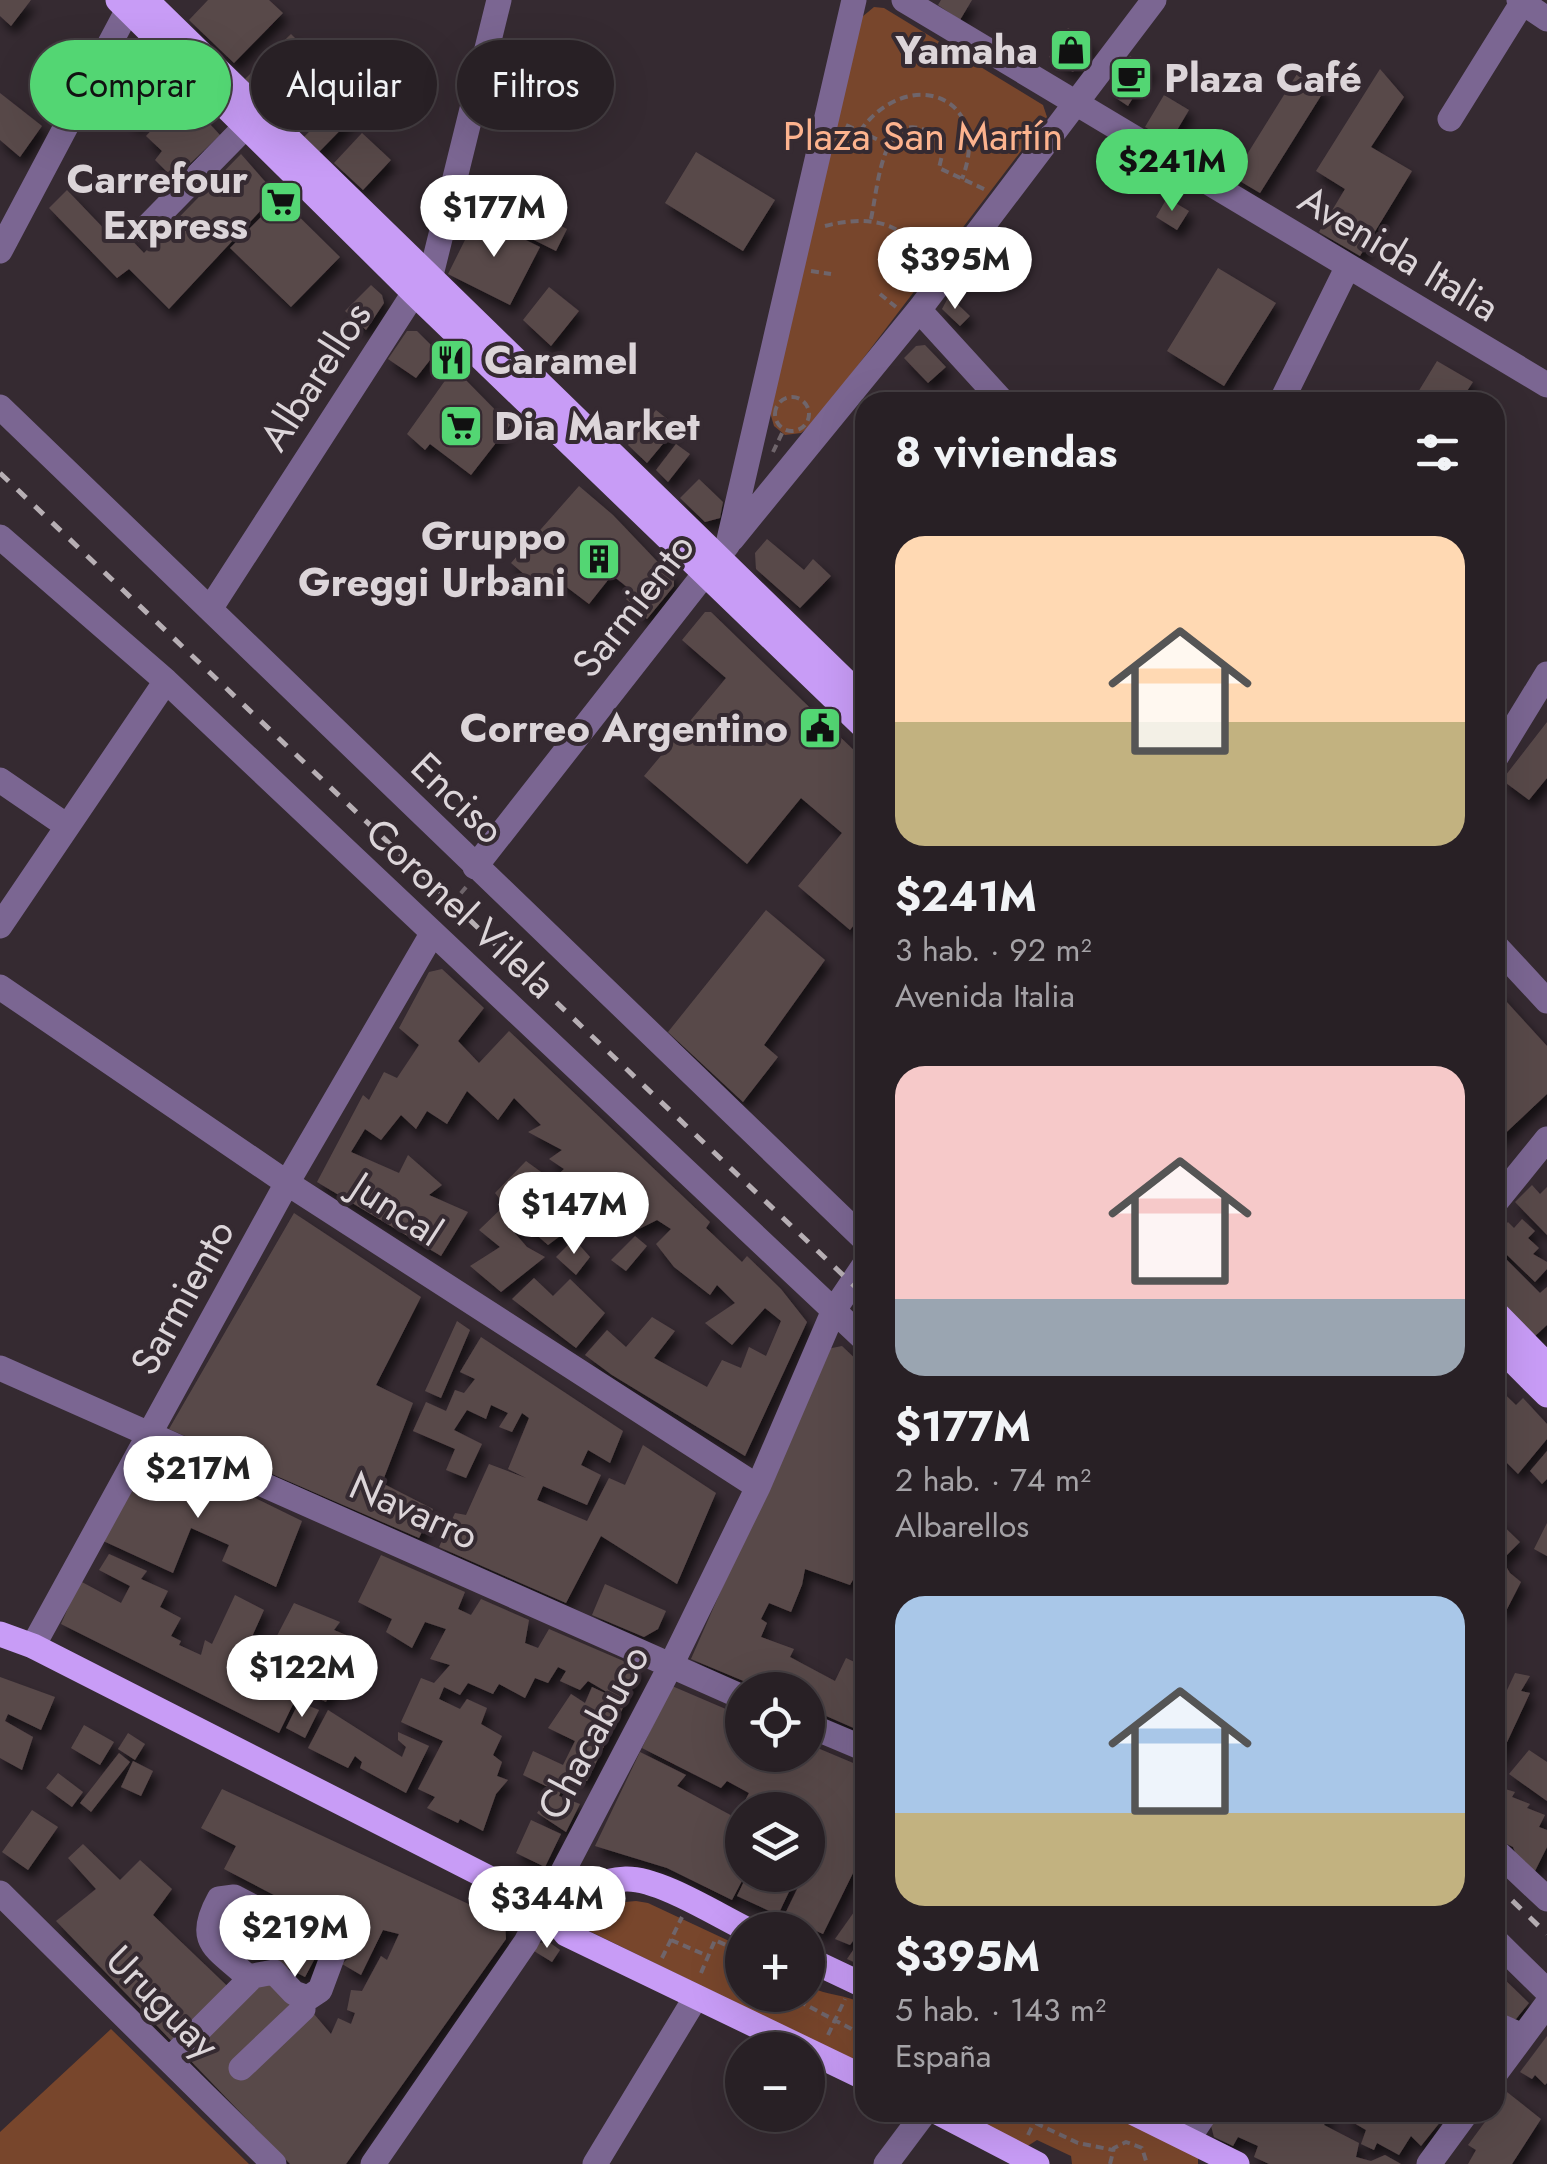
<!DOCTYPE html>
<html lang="es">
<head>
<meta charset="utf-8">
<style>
  :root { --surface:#282025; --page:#30282d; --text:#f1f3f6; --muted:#a5a3a7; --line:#443e42; --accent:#53d673 }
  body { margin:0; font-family:Jost,sans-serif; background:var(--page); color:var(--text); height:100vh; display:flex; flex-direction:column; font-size:38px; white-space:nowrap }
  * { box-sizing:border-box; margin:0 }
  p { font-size:32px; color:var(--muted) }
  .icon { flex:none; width:55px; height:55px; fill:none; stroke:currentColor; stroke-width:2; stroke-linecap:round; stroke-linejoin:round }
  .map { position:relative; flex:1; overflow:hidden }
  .drawer { position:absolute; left:855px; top:392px; width:650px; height:1730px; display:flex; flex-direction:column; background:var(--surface); border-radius:30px; box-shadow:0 10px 40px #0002,0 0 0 2px var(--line) }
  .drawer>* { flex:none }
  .guide { position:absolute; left:30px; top:40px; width:675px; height:90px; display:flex; gap:20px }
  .fabs { position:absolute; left:725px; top:1672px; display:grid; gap:20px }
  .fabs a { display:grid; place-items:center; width:100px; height:100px; border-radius:50%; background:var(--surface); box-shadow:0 10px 40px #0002,0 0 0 2px var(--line); font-size:50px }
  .price { position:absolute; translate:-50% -85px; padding:0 22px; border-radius:35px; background:#fff; color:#222; font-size:32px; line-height:65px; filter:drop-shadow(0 2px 5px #0008) }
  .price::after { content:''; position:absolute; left:50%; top:60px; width:30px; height:22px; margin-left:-15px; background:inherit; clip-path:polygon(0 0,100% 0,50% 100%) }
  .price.current { background:var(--accent); color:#111 }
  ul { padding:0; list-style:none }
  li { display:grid; align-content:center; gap:20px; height:530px; padding:0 40px }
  li span { display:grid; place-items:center; height:310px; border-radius:30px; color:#555 }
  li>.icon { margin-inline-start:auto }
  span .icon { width:180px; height:180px; fill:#fffc; stroke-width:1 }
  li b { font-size:42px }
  h2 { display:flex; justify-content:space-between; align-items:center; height:120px; padding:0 40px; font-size:42px }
  .chip { padding:0 35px; border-radius:45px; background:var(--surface); box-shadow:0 10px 40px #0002,0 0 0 2px var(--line); font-size:35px; line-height:90px }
  .chip.current { background:var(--accent); color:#111 }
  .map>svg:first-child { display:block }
</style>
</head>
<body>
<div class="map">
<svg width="1547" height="2164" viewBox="0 0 1547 2164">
  <defs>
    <filter id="shadow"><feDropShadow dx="5" dy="8" stdDeviation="5" flood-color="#0009"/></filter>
  </defs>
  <rect width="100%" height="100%" fill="#352a31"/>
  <path fill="#78462c" d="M874,7L884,8L1043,105L1047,117L814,423L801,433L785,435L774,426L769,409L862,17Z
    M636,1901L648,1903L742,1947V1995H808V1986C828,1996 844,1994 865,2004V2066L577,1925L573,1912L581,1906Z
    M111,2029L249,2164H0V2132Z
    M951,2113H1109L1198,2156V2164H1072L1071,2156L1037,2140L1023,2149Z"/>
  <path fill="#59494a" filter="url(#shadow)" d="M0,0H31L11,26L0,16Z
    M208,0H269L283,13L234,63L189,20Z
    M941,0H972L960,20L938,5Z
    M1068,28L1092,44L1073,72L1049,57Z
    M291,34L309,52L291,69L308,86L280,113L245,79Z
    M1130,56L1151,68L1128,106L1113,96L1111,88Z
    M155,69L174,89L136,126L117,106Z
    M1380,69L1404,97L1371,147L1412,171L1360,256L1319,232L1345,189L1316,171Z
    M1297,74L1324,91L1260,193L1233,177Z
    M0,93L42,126L20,157L0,140Z
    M345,95L361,109L319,152L304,137Z
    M1164,95L1189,110L1170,142L1145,127Z
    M184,96L220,135L174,179L155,160L162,151L146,136Z
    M362,133L391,160L363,190L334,163Z
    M696,152L775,200L743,251L665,203Z
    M241,154L276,194L169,309L129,269L117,278L49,208L67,190L111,236L120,228L144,253Z
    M479,185L567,229L556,251L468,207Z
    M280,198L340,257L291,307L230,248Z
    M1167,198L1189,211L1177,230L1156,217Z
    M477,216L540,247L510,305L448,274Z
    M1218,268L1276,303L1224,386L1167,351Z
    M371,285L382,295L384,303L366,330L345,311Z
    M549,287L579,311L551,346L523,320Z
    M949,296L970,316L960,326L942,309Z
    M407,331H417L437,351L416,378L388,359Z
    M925,345L946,367L928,383L904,358L916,346Z
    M1437,361L1473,382L1467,391L1486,402H1412Z
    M454,368L510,425L471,475L430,444L425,450L407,434Z
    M656,410L677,427L647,463L628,445Z
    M676,444L690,454L668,482L656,470Z
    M699,479L723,502L720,518L705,522L680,498Z
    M579,486L613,515L674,579V586L647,619L626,599L632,591L612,575L589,604L556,579L545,592L511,563Z
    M767,539L804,570L813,559L831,576L800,608L756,569L755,553Z
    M705,612H711L865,761V911L850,930L798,886L842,833L801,798L747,864L644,776L726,678L682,640Z
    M1547,722V778L1529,800L1502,780Z
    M766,910L825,960L764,1045L778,1057L743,1102L668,1032Z
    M442,969L484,1008L458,1041L479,1063L509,1031L710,1222L706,1228L742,1262L747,1256L781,1289L807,1322L745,1456L612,1375L585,1355L607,1330L626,1347L652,1317L675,1331L654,1358L707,1387L722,1360L741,1368L749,1347L766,1356L781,1321L765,1308L732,1345L705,1323L735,1303L717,1285L710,1295L674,1267L656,1244L671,1229L657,1220L637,1230L603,1200L583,1213L571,1201L558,1210L575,1225L548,1245L523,1223L513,1231L527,1247L545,1257L501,1292L470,1266L500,1247L479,1230L505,1205L495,1193L526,1161L552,1180L564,1169L549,1159L562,1150L528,1132L541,1125L514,1098L498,1120L467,1091L447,1124L427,1111L416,1129L401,1115L381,1140L365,1129L351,1152L399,1173L408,1155L442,1185L429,1195L468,1212L441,1256L317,1182L363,1095L369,1100L384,1072L397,1078L419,1045L399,1028L429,972Z
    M1495,989L1547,1046V1094L1495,1143V1051L1502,1044L1495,1035Z
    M1532,1185L1540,1194L1547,1187V1235L1515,1202Z
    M294,1213L421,1297L376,1385L413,1403L382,1483L433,1509L419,1538L169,1429Z
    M1522,1219L1535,1231L1528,1238L1539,1248L1533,1254L1547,1262V1269L1535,1282L1507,1255L1504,1257L1540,1293L1547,1287V1325L1534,1337L1495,1298V1236L1508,1222L1514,1228Z
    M635,1236L647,1246L626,1271L611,1260Z
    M574,1239L590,1257L576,1275L556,1257Z
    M534,1278L553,1296L570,1279L605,1313L576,1348L512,1299Z
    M457,1321L470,1330L441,1398L425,1391Z
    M481,1337L623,1431L610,1463L588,1450L581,1465L601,1475L587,1505L543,1486L537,1500L587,1521L609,1478L625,1485L643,1445L716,1493L677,1584L601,1536L566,1603L439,1547L455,1513L466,1515L489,1464L526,1478L508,1469L529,1418L522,1413L512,1432L499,1427L508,1413L491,1405L486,1419L467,1410L454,1430L482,1444L466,1478L446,1470L455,1449L413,1431L426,1402L446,1411L455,1390L464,1393L475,1379L460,1372Z
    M842,1346L865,1368V1584L854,1578L850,1585L805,1569L802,1585L791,1612L769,1603L761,1619L767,1623L761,1637L794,1649L790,1657L835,1681L846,1658L865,1667V1733L808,1708V1690H765L691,1659L827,1349Z
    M1495,1385L1516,1405L1523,1398L1547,1424V1439L1518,1474L1495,1451Z
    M1547,1451V1479L1542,1484L1530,1471Z
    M158,1459L249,1495L302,1521L276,1587L222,1561L229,1545L191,1528L173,1573L99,1539L137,1464Z
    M1495,1518L1520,1542L1502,1560L1510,1573L1521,1582L1505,1613L1495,1604Z
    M1547,1523V1556L1534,1549Z
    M109,1554L147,1571L141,1579L168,1591L160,1607L181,1618L171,1636L181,1641L179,1645L201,1655L205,1640L212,1644L235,1595L264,1610L236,1672L252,1679L258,1668L282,1681V1689L297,1696L279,1733L61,1624L80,1581L121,1603L130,1586L99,1570Z
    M381,1555L465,1592L458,1609L471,1615L481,1599L529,1620L525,1643L538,1648L549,1629L642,1669L587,1781L569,1772L559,1796L580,1804L566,1832L537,1813L554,1790L523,1775L533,1751L563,1765L575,1741L548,1728L571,1694L585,1703L592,1687L622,1701L588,1681L580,1690L560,1681L566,1671L558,1667L548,1683L535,1678L525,1698L499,1684L493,1694L468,1683L460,1695L444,1687L439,1699L460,1709L467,1699L487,1708L481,1724L502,1736L493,1755L502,1762L497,1776L508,1780L496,1794L483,1831L460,1819L458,1823L427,1808L435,1797L418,1789L443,1741L401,1722L421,1678L434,1683L450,1665L430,1659L446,1629L425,1622L412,1648L386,1632L392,1619L358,1602Z
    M605,1584L666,1611L658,1629L644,1637L592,1615Z
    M294,1603L340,1622L334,1630L358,1640L355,1647L363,1650L344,1689L336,1679L326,1702L313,1696L324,1672L338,1675L345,1654L337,1652L330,1661L319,1654L324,1649L317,1644L309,1660L312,1664L307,1675L267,1655Z
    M1515,1673L1530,1676L1521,1691L1530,1693L1495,1768V1716Z
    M0,1677L55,1697L41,1730L8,1714L5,1721L33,1737L22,1770L0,1758Z
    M672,1686L742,1716V1755H808V1744L865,1768V1877L854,1871L823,1934L803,1925L802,1930H791L780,1924L804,1875H808L815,1852L808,1849V1810H742L745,1875L732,1900L667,1868L595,1846L640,1752L686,1775L677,1786L736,1818L749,1793L727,1781L721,1788L642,1748Z
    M299,1702L319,1710L305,1738L286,1728Z
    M328,1710L402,1757L406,1747L398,1740V1732L429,1746L406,1793L360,1768L362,1762L355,1756L348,1768L308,1748Z
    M84,1725L114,1742L100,1765L71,1748Z
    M128,1733L145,1744L135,1760L118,1749Z
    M1529,1750L1547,1762V1801L1509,1774Z
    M119,1753L130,1762L91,1812L80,1803Z
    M133,1761L153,1771L141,1796L121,1787Z
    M58,1773L83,1792L72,1807L46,1788Z
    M1495,1786L1515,1792L1512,1797L1530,1804L1527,1808L1545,1815L1539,1827L1547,1830V1847L1534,1873L1517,1857L1513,1847L1497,1839L1502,1829L1495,1825Z
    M222,1789L505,1921L506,1939L346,2164H290L56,1921L96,1889L68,1858L83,1844L120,1880L140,1860L172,1889L153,1915L243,2001L264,1977L294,2001L281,2013L294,2026L314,2014L331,2034L338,2018L351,2024L355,2013L347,2010L351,1990L362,1991L381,1956L387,1960L399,1934L383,1930L361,1975L342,1964L351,1956L331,1942L339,1926L356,1934L360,1926L352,1924L357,1914L340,1902L328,1923L224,1869L236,1846L201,1828Z
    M32,1810L58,1827L28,1870L2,1852Z
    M531,1820L561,1834L545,1867L516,1853Z
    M747,1875L796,1877L778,1915L737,1896Z
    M230,1902L321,1947L305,1977L214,1930Z
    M859,1905L865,1909V1925L850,1945L835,1939Z
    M865,1933V1967L847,1959Z
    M549,1942L560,1950L552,1962L534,1951L539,1943Z
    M1501,1976L1529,2003L1516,2019H1508L1495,2012V1982Z
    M1547,2036V2083L1545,2085L1535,2075L1532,2079L1520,2072Z
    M1507,2092L1541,2119L1512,2164H1468L1476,2150L1468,2145Z
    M1216,2112H1331L1324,2125L1359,2143L1356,2157L1371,2161L1385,2155L1401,2164H1269L1254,2157L1258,2146L1238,2137L1233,2146L1214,2137L1210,2122Z
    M1353,2112H1429L1441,2121L1421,2146L1411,2136L1399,2155L1377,2143L1374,2150L1361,2144L1366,2130L1347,2119Z"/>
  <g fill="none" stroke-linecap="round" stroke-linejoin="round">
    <path stroke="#6f656b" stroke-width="4" stroke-dasharray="8 5" stroke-linecap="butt" d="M846,125L887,144
      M860,131C908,64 994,96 962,179
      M871,219C878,188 882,101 934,135L943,151L939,168L986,190
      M825,226C865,215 916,219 921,272
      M811,271L831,274
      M880,294L896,307
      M775 414a17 17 0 1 1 34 0a17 17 0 1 1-34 0Z
      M773,452L784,429
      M444,913L467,886
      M671,1940L708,1956
      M662,1958L682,1917
      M701,1973L715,1940L728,1946
      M736,1993L742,1981
      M787,1995L865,2036
      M828,2035L845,1999
      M1012,2112L1078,2143L1113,2150
      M1028,2135L1039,2112
      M1110,2164L1114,2148L1126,2142L1142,2148L1147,2164"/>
    <path stroke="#7b6692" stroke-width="25" d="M904,0L1547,385
      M1519,0L1547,19
      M1450,119L1524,0
      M144,230L247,125
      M0,251L133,0
      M919,310L1003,402
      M1281,402L1348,266
      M0,407L865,1240
      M0,537L166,681L865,1340
      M732,539L919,310L1154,0
      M210,609L414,293L430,279L499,0
      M1495,759L1547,674
      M0,780L67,826
      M475,867L728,544L854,0
      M0,926L166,681
      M1495,945L1547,1001
      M0,987L287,1183L758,1487
      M1495,1203L1547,1139
      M0,1368L742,1697
      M33,1646L287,1183L432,934
      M808,1725L865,1749
      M1495,1850L1547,1899
      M0,1893L274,2164
      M1495,1940L1547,1991
      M1495,2024L1523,2036
      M169,2060L253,1976L274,1972L294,1993L308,1998L320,1990L333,1955L326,1944L234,1897L219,1899C194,1944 218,1948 250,1979
      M241,2068L303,2009L301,1997
      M1495,2074L1547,2004
      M1188,2139L1206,2112
      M373,2164L526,1942L671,1665L758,1487L834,1310L865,1264
      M595,2164L696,1997
      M886,2164L925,2112
      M1429,2164L1467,2112"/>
    <path stroke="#c89cf6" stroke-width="25" d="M118,0L414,293L865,728
      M146,0L865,700
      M1495,1312L1547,1365
      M1495,1343L1547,1395
      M0,1634L33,1646L544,1906L566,1934L865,2078
      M544,1906C570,1894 596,1881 626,1879C659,1878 717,1915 748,1930
      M808,1959L865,1986
      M937,2112L1037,2164
      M1132,2112L1237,2164"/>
    <path stroke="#b7afb4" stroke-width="5" stroke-dasharray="12 12" stroke-linecap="butt" d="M0,473L865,1296
      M1495,1884L1547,1934"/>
  </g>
  <defs>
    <g id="shop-square" transform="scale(2.25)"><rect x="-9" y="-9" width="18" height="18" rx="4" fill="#53d673" stroke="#352a31"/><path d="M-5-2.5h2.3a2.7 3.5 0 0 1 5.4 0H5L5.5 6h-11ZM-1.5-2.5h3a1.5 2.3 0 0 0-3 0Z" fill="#111"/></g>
    <g id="cafe-square" transform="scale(2.25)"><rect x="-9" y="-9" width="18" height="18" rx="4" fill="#53d673" stroke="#352a31"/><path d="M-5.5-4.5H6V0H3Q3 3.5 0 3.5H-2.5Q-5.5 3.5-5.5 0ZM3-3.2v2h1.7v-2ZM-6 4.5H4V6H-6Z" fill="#111"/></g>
    <g id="supermarket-square" transform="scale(2.25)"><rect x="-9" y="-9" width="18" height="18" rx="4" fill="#53d673" stroke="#352a31"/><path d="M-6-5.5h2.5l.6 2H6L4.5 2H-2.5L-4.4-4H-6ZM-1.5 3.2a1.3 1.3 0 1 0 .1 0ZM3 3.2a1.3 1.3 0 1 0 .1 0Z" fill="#111"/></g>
    <g id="restaurant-square" transform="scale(2.25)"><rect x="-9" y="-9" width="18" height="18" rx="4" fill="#53d673" stroke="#352a31"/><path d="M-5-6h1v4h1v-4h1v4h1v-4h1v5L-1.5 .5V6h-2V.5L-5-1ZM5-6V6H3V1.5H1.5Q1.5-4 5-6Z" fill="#111"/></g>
    <g id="building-square" transform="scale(2.25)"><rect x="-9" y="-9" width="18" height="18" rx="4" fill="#53d673" stroke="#352a31"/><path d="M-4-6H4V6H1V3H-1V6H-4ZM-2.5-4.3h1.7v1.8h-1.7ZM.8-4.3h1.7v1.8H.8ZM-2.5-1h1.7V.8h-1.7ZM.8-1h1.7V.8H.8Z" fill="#111"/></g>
    <g id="civic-square" transform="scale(2.25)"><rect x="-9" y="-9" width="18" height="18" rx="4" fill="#53d673" stroke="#352a31"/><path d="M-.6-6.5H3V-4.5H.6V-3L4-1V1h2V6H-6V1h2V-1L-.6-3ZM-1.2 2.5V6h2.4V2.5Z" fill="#111"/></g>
  </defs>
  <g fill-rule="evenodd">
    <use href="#shop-square" x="1071" y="50"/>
    <use href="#cafe-square" x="1131" y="78"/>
    <use href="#supermarket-square" x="281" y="202"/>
    <use href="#restaurant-square" x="451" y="360"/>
    <use href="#supermarket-square" x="461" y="426"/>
    <use href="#building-square" x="599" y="559"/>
    <use href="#civic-square" x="820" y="728"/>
  </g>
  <g text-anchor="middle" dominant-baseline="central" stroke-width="8" stroke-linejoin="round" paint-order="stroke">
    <g font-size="40" font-weight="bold" fill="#dcd5d9" stroke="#352a31" text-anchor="end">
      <text x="1038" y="50">Yamaha</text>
      <text x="1164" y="78" text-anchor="start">Plaza Café</text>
      <text x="248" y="179">Carrefour<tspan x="248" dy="46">Express</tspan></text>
      <text x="484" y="360" text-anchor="start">Caramel</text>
      <text x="494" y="426" text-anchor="start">Dia Market</text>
      <text x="566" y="536">Gruppo<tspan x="566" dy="46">Greggi Urbani</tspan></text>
      <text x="788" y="728">Correo Argentino</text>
    </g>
    <g font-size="40" fill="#fdb38e" stroke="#352a31">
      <text x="923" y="136">Plaza San Martín</text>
    </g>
    <g font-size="40" fill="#dcd5d9" stroke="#352a31">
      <text transform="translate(1399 253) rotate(31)">Avenida Italia</text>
      <text transform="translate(315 376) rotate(-57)">Albarellos</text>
      <text transform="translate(633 605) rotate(-52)">Sarmiento</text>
      <text transform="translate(458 798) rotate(44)">Enciso</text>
      <text transform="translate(461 908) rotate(43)">Coronel Vilela</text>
      <text transform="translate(397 1209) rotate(33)">Juncal</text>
      <text transform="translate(182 1297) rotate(-61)">Sarmiento</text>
      <text transform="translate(414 1510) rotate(24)">Navarro</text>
      <text transform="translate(593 1732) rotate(-62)">Chacabuco</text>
      <text transform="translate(163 2002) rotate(45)">Uruguay</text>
    </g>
  </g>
</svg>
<div class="fabs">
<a><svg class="icon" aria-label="locate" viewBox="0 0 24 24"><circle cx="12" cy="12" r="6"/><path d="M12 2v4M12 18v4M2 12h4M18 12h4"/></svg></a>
<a><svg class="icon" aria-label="layers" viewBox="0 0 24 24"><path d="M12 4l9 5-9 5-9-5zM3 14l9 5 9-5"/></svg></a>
<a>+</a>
<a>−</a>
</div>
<b class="price current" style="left:1172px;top:214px">$241M</b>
<b class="price" style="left:494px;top:260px">$177M</b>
<b class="price" style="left:955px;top:312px">$395M</b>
<b class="price" style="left:574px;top:1257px">$147M</b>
<b class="price" style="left:198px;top:1521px">$217M</b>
<b class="price" style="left:302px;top:1720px">$122M</b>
<b class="price" style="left:547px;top:1951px">$344M</b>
<b class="price" style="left:295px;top:1980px">$219M</b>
<div class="guide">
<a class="chip current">Comprar</a>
<a class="chip">Alquilar</a>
<a class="chip">Filtros</a>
</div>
<section class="drawer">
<h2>8 viviendas<svg class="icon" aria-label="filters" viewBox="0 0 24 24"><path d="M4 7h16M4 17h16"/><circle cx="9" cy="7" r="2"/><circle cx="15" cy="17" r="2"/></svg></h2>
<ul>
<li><span style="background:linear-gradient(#ffd9b3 60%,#c2b280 0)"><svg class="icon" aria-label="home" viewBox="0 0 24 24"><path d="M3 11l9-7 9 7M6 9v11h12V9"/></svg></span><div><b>$241M</b><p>3 hab. · 92 m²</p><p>Avenida Italia</p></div></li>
<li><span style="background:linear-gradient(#f6c9c9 75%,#9aa5b1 0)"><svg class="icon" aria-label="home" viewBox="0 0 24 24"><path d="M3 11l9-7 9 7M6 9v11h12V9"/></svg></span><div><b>$177M</b><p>2 hab. · 74 m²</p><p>Albarellos</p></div></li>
<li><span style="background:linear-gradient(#a9c7e8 70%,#c2b280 0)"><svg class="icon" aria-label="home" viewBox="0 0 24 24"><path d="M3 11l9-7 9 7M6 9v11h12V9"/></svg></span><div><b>$395M</b><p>5 hab. · 143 m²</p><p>España</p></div></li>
</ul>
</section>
</div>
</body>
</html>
